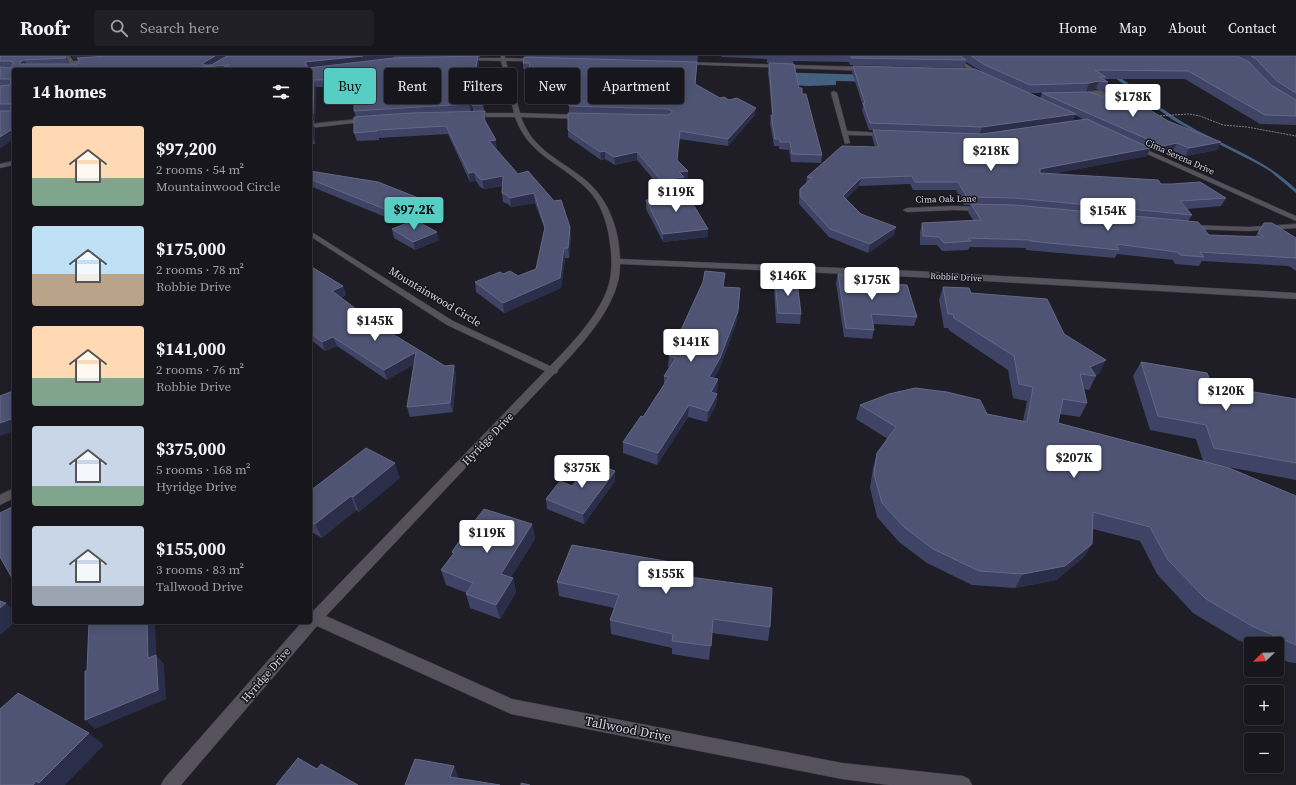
<!DOCTYPE html>
<html lang="en">
<head>
<meta charset="utf-8">
<style>
  :root { --surface:#17161c; --page:#201f25; --text:#f1f3f6; --muted:#9e9fa3; --line:#36353b; --accent:#56cec3 }
  body { margin:0; font-family:"Source Serif 4",serif; background:var(--page); color:var(--text); height:100vh; display:flex; flex-direction:column; font-size:15px; white-space:nowrap }
  * { box-sizing:border-box; margin:0 }
  p { font-size:13px; color:var(--muted) }
  .icon { flex:none; width:22px; height:22px; fill:none; stroke:currentColor; stroke-width:2; stroke-linecap:round; stroke-linejoin:round }
  .map { position:relative; flex:1; overflow:hidden }
  .panel { position:absolute; left:12px; top:12px; width:300px; height:556px; display:flex; flex-direction:column; background:var(--surface); border-radius:4px; box-shadow:0 2px 10px #0003,0 0 0 1px var(--line) }
  .panel>* { flex:none }
  .guide { position:absolute; left:324px; top:12px; width:380px; height:36px; display:flex; gap:8px }
  .needle { width:26px; rotate:247deg }
  .fabs { position:absolute; left:1244px; top:581px; display:grid; gap:8px }
  .fabs a { display:grid; place-items:center; width:40px; height:40px; border-radius:4px; background:var(--surface); box-shadow:0 2px 10px #0003,0 0 0 1px var(--line); font-size:20px }
  .price { position:absolute; translate:-50% -34px; padding:0 9px; border-radius:4px; background:#fff; color:#222; font-size:13px; line-height:26px; filter:drop-shadow(0 1px 2px #0008) }
  .price::after { content:''; position:absolute; left:50%; top:24px; width:12px; height:9px; margin-left:-6px; background:inherit; clip-path:polygon(0 0,100% 0,50% 100%) }
  .price.current { background:var(--accent); color:#111 }
  ul { padding:0; list-style:none }
  li { display:flex; align-items:center; gap:12px; height:100px; padding:0 20px }
  li span { display:grid; place-items:center; flex:none; width:112px; height:80px; border-radius:4px; color:#555 }
  li>.icon { margin-inline-start:auto }
  span .icon { width:48px; height:48px; fill:#fffc; stroke-width:1 }
  li b { font-size:17px }
  h2 { display:flex; justify-content:space-between; align-items:center; height:48px; padding:0 20px; font-size:17px }
  .chip { padding:0 14px; border-radius:4px; background:var(--surface); box-shadow:0 2px 10px #0003,0 0 0 1px var(--line); font-size:14px; line-height:36px }
  .chip.current { background:var(--accent); color:#111 }
  header { display:flex; align-items:center; gap:24px; box-sizing:border-box; height:56px; padding:0 20px; background:var(--surface); border-bottom:1px solid var(--line) }
  header strong { font-size:19px }
  nav { display:flex; gap:22px; margin-inline-start:auto; font-size:14px }
  .search { width:280px; height:36px; background:var(--page); display:flex; align-items:center; gap:10px; box-sizing:border-box; padding:0 14px; border-radius:4px; color:var(--muted); font-size:15px }
  .map>svg:first-child { display:block }
</style>
</head>
<body>
<header>
<strong>Roofr</strong>
<div class="search"><svg class="icon" aria-label="search" viewBox="0 0 24 24"><circle cx="10" cy="10" r="6"/><path d="M15 15l6 6"/></svg>Search here</div>
<nav><a>Home</a><a>Map</a><a>About</a><a>Contact</a></nav>
</header>
<div class="map">
<svg width="1296" height="729" viewBox="0 0 1296 729">
  <rect width="100%" height="100%" fill="#1f1d26"/>
  <path fill="#446081" d="M768,16L876,19L878,26L836,25V29L808,30L770,28Z"/>
  <g fill="none" stroke-linecap="round" stroke-linejoin="round">
    <path fill="#446081" fill-rule="evenodd" d="M1111,17C1120,19 1155,48 1166,55C1208,86 1257,96 1296,133V137L1270,115L1256,107L1197,77L1173,64L1111,19Z"/>
    <g stroke="#3b3940" stroke-width="1">
      <path id="service" d="M66,0H70L73,5L92,4L94,5L71,8L69,7Z"/>
    </g>
    <g stroke="#3b3940" stroke-width="1">
      <path id="minor" d="M501,0H505V2L539,3L541,4L539,5H506L520,57L583,59L586,61L583,63L521,61C533,94 558,102 583,122C608,141 619,172 620,203L915,215L1296,237V243L915,221L620,208C621,247 583,287 558,314L557,317L554,318L326,560L512,643L842,707L963,720L969,723L972,729H889L842,723L511,658L317,570L181,729H161L164,723L302,566H310V554L313,555L545,315L447,269L310,180V175L453,265L550,310C571,289 605,253 610,223C613,207 611,191 608,175C604,158 598,142 584,130C558,106 528,98 515,61H471L468,59L471,57H514L501,5L464,4L462,3L464,2H501Z
        M949,0H954L985,20L980,21Z
        M682,6L867,11L870,13L867,15L680,8Z
        M1100,34L1113,39V42L1100,44V42L1108,41C1100,38 1096,37 1089,41L1086,39L1087,36Z
        M834,35L837,37L847,75L886,77L889,79L888,80L848,79L850,87L845,88L831,37Z
        M369,62L372,64L371,65L310,72V68Z
        M1136,89L1296,160V165L1134,92L1133,91Z
        M14,105V109L0,112V108Z
        M954,150L984,151L988,153L984,155L954,154L907,156L903,154L907,152Z
        M1296,168V172L1249,175L1189,173L1185,171L1189,169L1249,171Z
        M14,432V442L0,449V439Z"/>
    </g>
    <path stroke="#7e7c84" stroke-width="1" stroke-dasharray="2 1" stroke-linecap="butt" d="M1157,60L1189,58L1200,60L1223,69L1247,71L1296,80"/>
    <use href="#service" fill="#55525d" fill-rule="evenodd"/>
    <use href="#minor" fill="#55525d" fill-rule="evenodd"/>
  </g>
  <path fill="#3f4467" fill-rule="evenodd" d="M0,0L66,2L69,8H78L79,6L77,3H74L72,0H480V1H478L479,7L471,55H473L472,49H483L486,63V66L497,92L495,93L571,180L569,202H565L561,232L504,257L476,236L475,226L503,218L518,220L536,213L545,174L535,147L511,151L508,148L503,146L502,137V130L484,133L480,131L476,125L470,126L448,78L379,82V84L357,85L354,77L356,61L354,55V28H332L328,31H316L315,66L313,67L315,73V88H310V14H14V83L0,92Z
    M526,0H698L695,29L720,42L755,59L728,90L679,83L677,104L688,115V123L684,124L683,129L661,132L637,104L615,109L605,103L601,104L568,81V74L569,57V44L548,43V36L549,19H530L529,13H523V7Z
    M721,0H1296V69L1260,68L1185,23H1106L1105,24L1108,26L1105,35L1096,33L1086,36L1168,65L1221,86L1217,94L1186,100L1173,95L1160,97L1150,93L1147,100L1051,118L1161,128L1226,142L1221,150L1187,153L1192,159L1188,165L1209,179L1255,181L1264,167L1296,182V215L1289,210L1202,205L1199,210L1175,208L1173,204L1117,198L1115,202L1026,194V192L970,191L968,194L942,195L937,189H920V176L922,167L973,164L968,156L970,149H964L956,134H913L910,128L859,130L846,143L861,158L896,171L894,179L868,197L829,181L799,148V141L800,133L806,127L807,121L875,91L872,81L873,74H869L862,54L863,50L852,16L853,10L981,15L966,6L964,12L850,9L849,6L793,5V8L767,7V3L722,1ZM1030,37H1042L1040,42ZM1075,59L1085,64L1073,65Z
    M769,7L799,32L802,38L822,99L821,107L791,106L789,94L779,93V90H774L770,67L771,59L772,60L768,14Z
    M310,115L423,152L395,165L310,130Z
    M662,136L708,181L663,186L646,153V144L662,142Z
    M392,173L439,184L415,194L394,182Z
    M310,208L312,211L343,230L346,239L341,242L378,269L445,310L454,309L456,319L453,356L410,361L407,351L414,308L387,324L337,290L325,295L310,283Z
    M838,218L873,227L917,261L914,270L873,268L874,274L872,283L844,281L836,227Z
    M775,224L801,258L800,268L776,267L774,233Z
    M723,231L737,265L719,314L714,322L718,323L717,335L716,337L717,338L716,349L707,366L688,361L657,409L623,397V386L643,361L664,329V320L669,311H668L669,300Z
    M943,231L971,237L1064,278L1099,318L1095,319L1096,320L1089,334L1084,333L1087,347L1080,361L1060,358L1058,367L1203,405L1196,383L1150,374L1133,320L1141,306L1212,329L1296,343V424L1223,410L1296,440V607L1288,606L1277,601V588H1251V590L1238,584L1193,557L1157,518L1140,485L1093,473L1092,488L1083,502L1056,524L1015,532L972,529L927,507L899,486L877,461L870,432L873,412L877,397L888,383L856,363L860,349L987,358L1023,365L1027,345L1013,342L1008,314L950,275L948,272H944L939,244Z
    M400,422L359,456L356,454L322,482L310,475V435Z
    M615,425L584,468L547,453L546,443L572,430Z
    M532,468L535,483L511,521L513,522L516,536L500,563L470,552L466,538L467,537L446,529L441,514L453,498L452,496Z
    M671,506L670,519L770,571L768,585L712,577L709,604L672,598V592L611,578L610,564L614,552L559,540L557,526Z"/>
  <path fill="#2b2e48" d="M72,0H129L77,2V3H74Z
    M215,0H230L229,9L231,14H162L203,7Z
    M363,0H394L395,4L307,13L305,6Z
    M478,0L479,7L471,56L469,48Z
    M24,4L28,10L20,8V6Z
    M330,21L332,28L328,31L326,24Z
    M314,24L316,31L315,66L313,67L315,73V88L312,80L310,68V59Z
    M1099,25L1096,33L1086,36L1089,27Z
    M756,52L755,59L728,90V83Z
    M485,55L486,63L485,71L484,63Z
    M1076,58L1073,65L980,78L982,71Z
    M14,72V83L0,92V81Z
    M496,84L497,92L490,93L489,85Z
    M1221,86L1217,94L1186,100L1189,92Z
    M1177,87L1173,95L1160,97L1163,90Z
    M1150,92L1147,100L1037,121L1040,113Z
    M605,95V103L601,104L600,96Z
    M637,96V104L615,109L614,101Z
    M688,115V123L684,124L683,129L661,132V124L679,116Z
    M474,116L476,125L470,126L469,117Z
    M503,120L504,129L484,133L482,124Z
    M861,122L859,130L841,148L843,140Z
    M534,137L535,147L511,151L510,142Z
    M421,143L423,152L395,165L392,156Z
    M570,171L571,180L569,202L568,192Z
    M896,171L894,179L868,197L870,188Z
    M708,173V181L663,186V178Z
    M437,176L439,184L415,194L413,186Z
    M564,192L565,202L561,232L504,257L503,247Z
    M343,230L346,239L335,244L332,235Z
    M738,255L737,265L719,314L709,332V321Z
    M333,281L337,290L325,295L322,286Z
    M416,296L419,306L387,324L384,314Z
    M1106,304L1099,318L1094,320L1090,311Z
    M454,309L456,319L453,356L450,347Z
    M718,323L717,335L710,348L711,336Z
    M717,338L716,349L707,366L708,355Z
    M689,349L688,361L657,409L658,397Z
    M14,362V375L0,380V367Z
    M395,407L400,422L359,456L353,441Z
    M615,415V425L584,468L583,458Z
    M351,440L356,454L322,482L315,468Z
    M532,468L535,483L504,532L501,518Z
    M1092,488L1083,502L1056,524L1015,532L1023,518Z
    M671,506L670,520L667,518Z
    M513,522L516,536L500,563L496,549Z
    M6,547L14,555V566H15L0,579V552Z
    M147,566H155L157,611L148,602Z
    M156,599L164,608L166,643L95,673L85,664Z
    M89,677L104,689L65,729H42L39,727Z
    M454,710L459,722L450,721Z
    M36,725L42,729H33Z"/>
  <path fill="#4f5474" stroke="#646884" d="M0,0H65L66,2L24,4L20,6V8H78L79,4L77,2L108,0H215L203,7L204,9H211L227,0H363L305,6L308,12L394,2L478,0L469,48L354,55V21H330L326,24H314L313,58L310,59V14H217L229,9L162,14H14V72L0,81V55H10L11,53V48H0V30L10,29L11,23H0V11L10,12L14,7L10,5H0Z
    M851,0H960L966,4L851,2Z
    M971,0H1237L1249,6L1271,29L1296,44V60L1265,59L1188,15L1095,14L1106,21H1099L1108,26L1099,25L1089,27L1030,29L985,9Z
    M1251,0H1296V37L1277,25L1255,2Z
    M524,1L697,6L695,28L720,42L724,41L729,44L737,42L756,52L728,83L680,75L677,104L688,115L679,116L684,121L661,124L637,96L614,101L605,95L600,96L568,74V57L668,59L672,57V55L668,53L569,50V37L548,36L549,13H529L530,7H523Z
    M769,7L794,8L799,32H802V38H806L822,99L792,98L790,86H780V83H775L771,59L773,60Z
    M853,10L975,13L1076,58L982,71L870,67L863,47H865Z
    M1117,34L1168,65L1221,86L1189,92L1177,87L1163,90L1042,37L1090,36L1102,40L1115,38Z
    M481,39L483,49H472Z
    M485,55L484,63L496,84L489,85L518,118L528,115L554,145L561,144L570,171L568,192H564L560,222L503,247L475,226L500,216L503,218L510,215L518,220L536,213L545,171L534,137L510,142L507,139L502,137L503,120L482,124L479,122L474,116L469,117L446,70L377,74V75L354,77V61L411,57Z
    M1087,63L1150,92L1040,113V117L1158,124L1161,128H1172L1200,126L1226,142L1180,145L1192,159L1015,142L967,141L958,126H915L912,120L861,122L843,140L861,158L896,171L870,188L830,173L800,140V133L812,122L807,121L842,90L879,91L873,74L982,78Z
    M310,65H313L312,80H310Z
    M310,115L378,126L421,143L392,156L310,123Z
    M684,133L708,173L663,178L646,144L666,142L662,136Z
    M971,148L1015,149L1198,166L1209,179L1264,181L1258,177L1264,167H1272L1296,182V202L1200,196L1204,201L1180,199L1177,196L1116,188L1119,194L1030,185L1029,184L968,182L971,185L944,187L939,181L923,180L922,167L981,164Z
    M415,164L437,176L413,186L392,173Z
    M310,210L343,230L332,235L378,269L445,310L454,309L450,347L407,351L416,296L384,314L333,281L322,286L310,276Z
    M705,215L725,217L723,231L740,232L738,255L720,302L709,321L718,323L711,336L717,338L708,355L689,349L658,397L623,386L641,360L643,361L669,321L664,320L676,302L669,300L703,226Z
    M838,218L871,220L873,227L907,229L917,261L871,258L874,274L846,272Z
    M775,224L797,225L801,258L778,257Z
    M943,231L969,232L971,237L1047,243L1064,278L1106,304L1090,311L1096,320L1080,318L1087,347L1063,343L1058,367L1229,412L1296,440V589L1252,570L1206,543L1168,504L1150,471L1093,456L1092,488L1065,510L1023,518L979,515L933,493L904,471L882,447L874,418L877,397L896,371L860,349L889,338L915,332L947,336L980,344L987,358L1027,366L1033,331L1019,328L1014,300L954,262L953,258H948Z
    M1141,306L1207,317L1212,329L1296,343V407L1214,392L1206,369L1158,360Z
    M13,335L14,337V362L0,367V340Z
    M366,392L395,407L353,441L351,440L315,468L310,465V435Z
    M591,406L615,415L583,458L546,443L560,425L572,430Z
    M14,450V521L12,522L0,501V457Z
    M484,453L532,468L501,518L513,522L496,549L466,538L473,527L441,514L454,497L452,496L460,484Z
    M572,489L671,506L667,518L772,532L770,571L713,563L711,590L672,585L673,578L610,564L619,539L557,526Z
    M0,545L6,547L0,552Z
    M89,566H147L148,602L156,599L158,634L85,664V615H87Z
    M18,637L89,677L39,727L36,725L33,729H0V653Z
    M298,702L317,713L321,708L358,729H276Z
    M415,703L454,710L450,721L500,729H405Z
    M521,727L530,729H521Z"/>
  <g text-anchor="middle" dominant-baseline="central" stroke-width="3" stroke-linejoin="round" paint-order="stroke">
    <g font-size="9" fill="#d8d6dd" stroke="#16141d">
      <text transform="translate(1180 101) rotate(24)">Cima Serena Drive</text>
      <text transform="translate(946 143) rotate(-1)">Cima Oak Lane</text>
      <text transform="translate(956 221) rotate(3)">Robbie Drive</text>
    </g>
    <g font-size="11" fill="#d8d6dd" stroke="#16141d">
      <text transform="translate(435 241) rotate(31)">Mountainwood Circle</text>
      <text transform="translate(488 383) rotate(-46)">Hyridge Drive</text>
      <text transform="translate(266 619) rotate(-49)">Hyridge Drive</text>
    </g>
    <g font-size="13" fill="#d8d6dd" stroke="#16141d">
      <text transform="translate(628 673) rotate(11)">Tallwood Drive</text>
    </g>
  </g>
</svg>
<div class="fabs">
<a><svg class="needle" viewBox="-14 -14 28 28"><path d="M0-13l5 13h-10z" fill="#e53935"/><path d="M0 13l5-13h-10z" fill="#9e9fa3"/></svg></a>
<a>+</a>
<a>−</a>
</div>
<b class="price" style="left:1133px;top:62px">$178K</b>
<b class="price" style="left:991px;top:116px">$218K</b>
<b class="price" style="left:676px;top:157px">$119K</b>
<b class="price current" style="left:414px;top:175px">$97.2K</b>
<b class="price" style="left:1108px;top:176px">$154K</b>
<b class="price" style="left:788px;top:241px">$146K</b>
<b class="price" style="left:872px;top:245px">$175K</b>
<b class="price" style="left:375px;top:286px">$145K</b>
<b class="price" style="left:691px;top:307px">$141K</b>
<b class="price" style="left:1226px;top:356px">$120K</b>
<b class="price" style="left:1074px;top:423px">$207K</b>
<b class="price" style="left:582px;top:433px">$375K</b>
<b class="price" style="left:487px;top:498px">$119K</b>
<b class="price" style="left:666px;top:539px">$155K</b>
<div class="guide">
<a class="chip current">Buy</a>
<a class="chip">Rent</a>
<a class="chip">Filters</a>
<a class="chip">New</a>
<a class="chip">Apartment</a>
</div>
<section class="panel">
<h2>14 homes<svg class="icon" aria-label="filters" viewBox="0 0 24 24"><path d="M4 7h16M4 17h16"/><circle cx="9" cy="7" r="2"/><circle cx="15" cy="17" r="2"/></svg></h2>
<ul>
<li><span style="background:linear-gradient(#ffd9b3 65%,#7fa58c 0)"><svg class="icon" aria-label="home" viewBox="0 0 24 24"><path d="M3 11l9-7 9 7M6 9v11h12V9"/></svg></span><div><b>$97,200</b><p>2 rooms · 54 m²</p><p>Mountainwood Circle</p></div></li>
<li><span style="background:linear-gradient(#bfe0f5 60%,#b9a48a 0)"><svg class="icon" aria-label="home" viewBox="0 0 24 24"><path d="M3 11l9-7 9 7M6 9v11h12V9"/></svg></span><div><b>$175,000</b><p>2 rooms · 78 m²</p><p>Robbie Drive</p></div></li>
<li><span style="background:linear-gradient(#ffd9b3 65%,#7fa58c 0)"><svg class="icon" aria-label="home" viewBox="0 0 24 24"><path d="M3 11l9-7 9 7M6 9v11h12V9"/></svg></span><div><b>$141,000</b><p>2 rooms · 76 m²</p><p>Robbie Drive</p></div></li>
<li><span style="background:linear-gradient(#c9d6e8 75%,#7fa58c 0)"><svg class="icon" aria-label="home" viewBox="0 0 24 24"><path d="M3 11l9-7 9 7M6 9v11h12V9"/></svg></span><div><b>$375,000</b><p>5 rooms · 168 m²</p><p>Hyridge Drive</p></div></li>
<li><span style="background:linear-gradient(#c9d6e8 75%,#9aa5b1 0)"><svg class="icon" aria-label="home" viewBox="0 0 24 24"><path d="M3 11l9-7 9 7M6 9v11h12V9"/></svg></span><div><b>$155,000</b><p>3 rooms · 83 m²</p><p>Tallwood Drive</p></div></li>
</ul>
</section>
</div>
</body>
</html>
